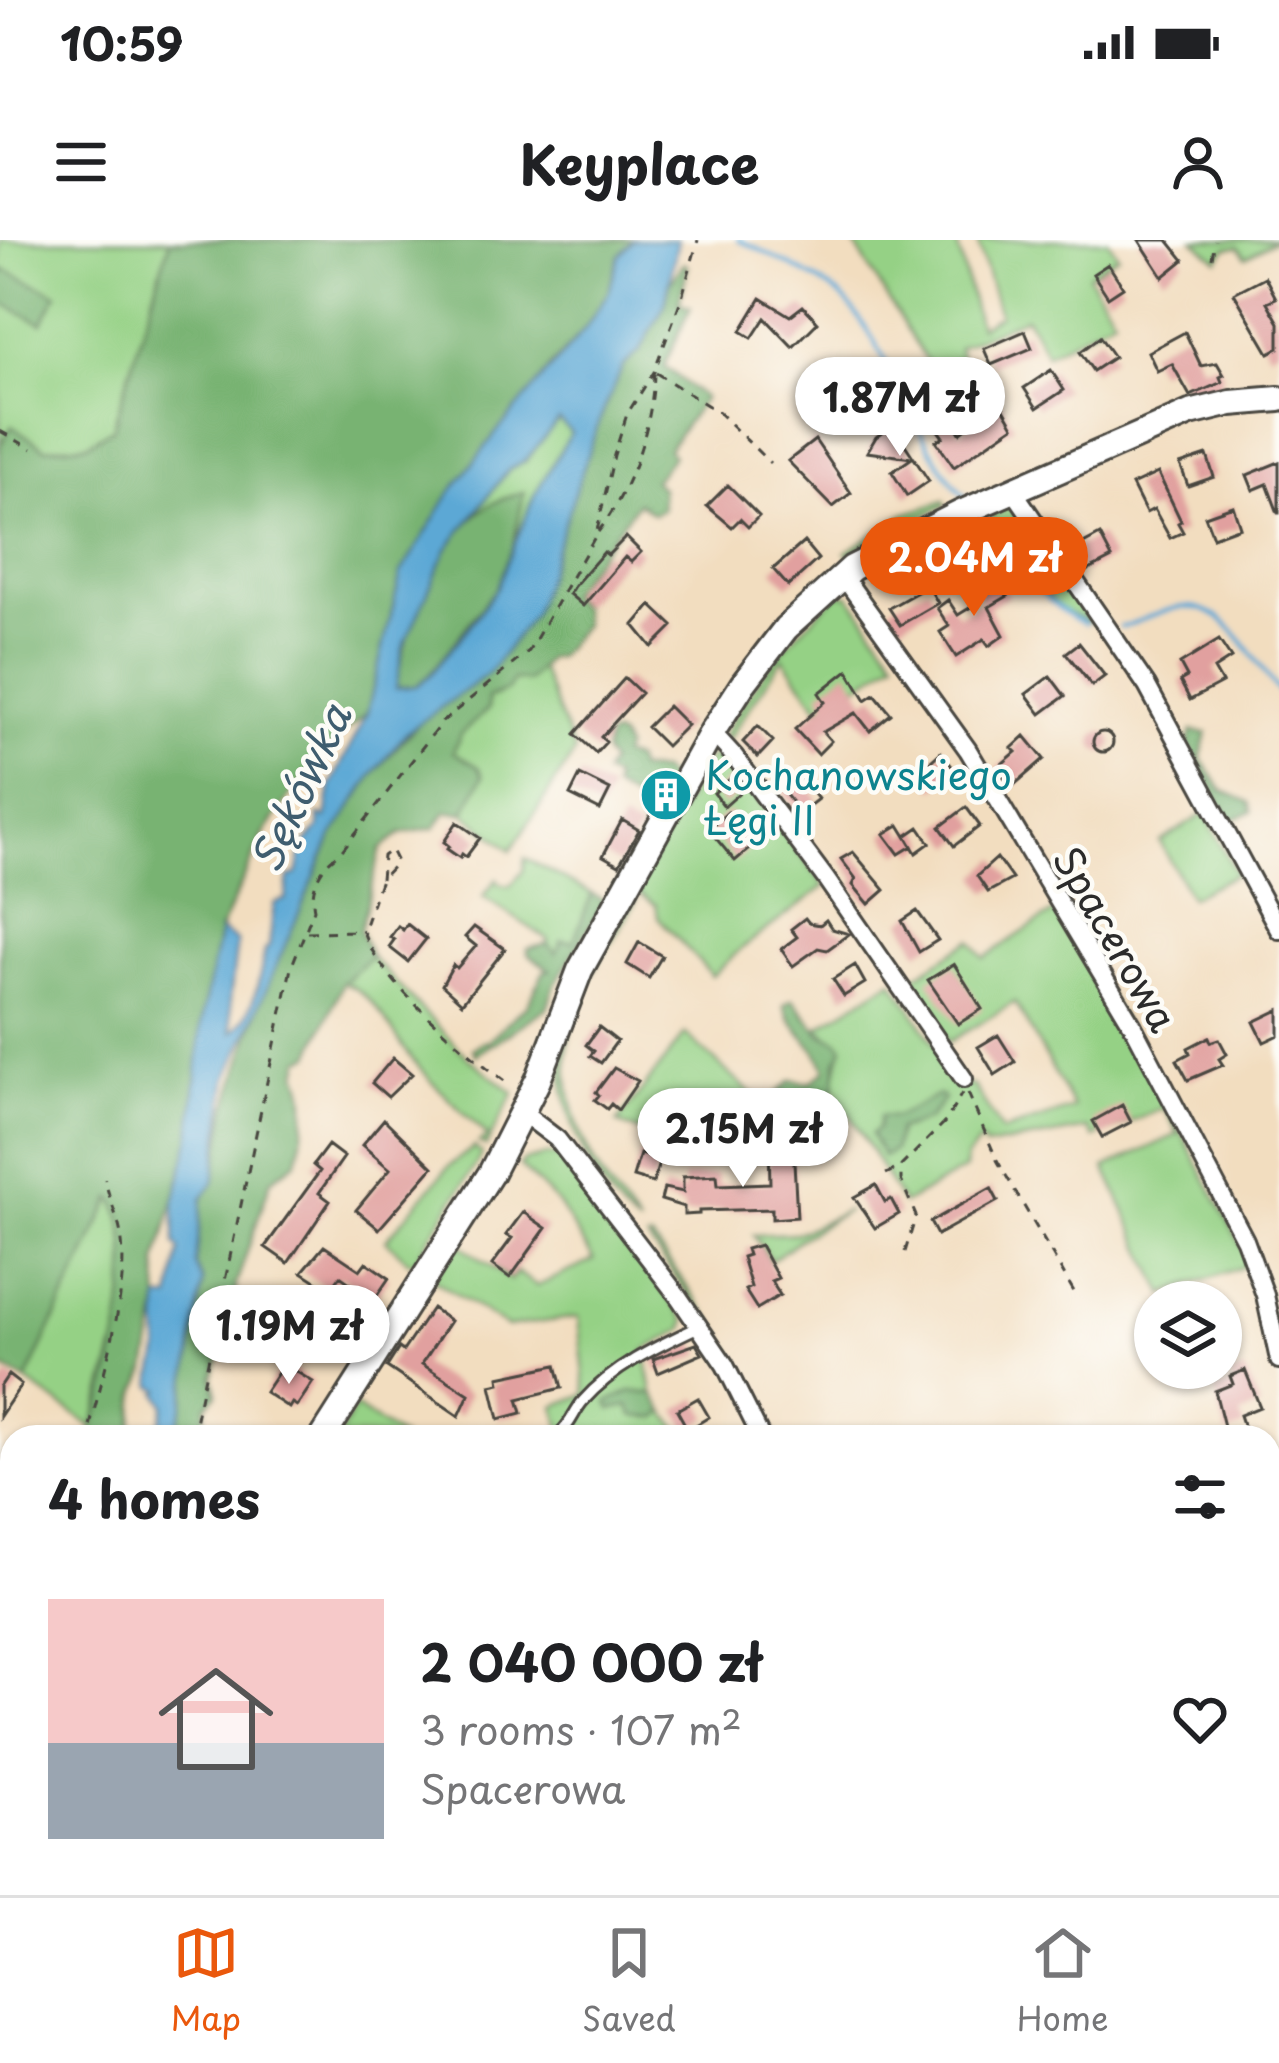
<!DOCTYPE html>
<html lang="en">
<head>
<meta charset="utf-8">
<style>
  :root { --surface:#fff; --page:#f6f6f6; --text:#202124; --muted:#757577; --line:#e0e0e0; --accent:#ea580c }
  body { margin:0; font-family:"Playpen Sans",sans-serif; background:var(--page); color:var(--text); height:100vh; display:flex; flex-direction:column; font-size:45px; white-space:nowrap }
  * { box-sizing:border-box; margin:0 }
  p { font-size:39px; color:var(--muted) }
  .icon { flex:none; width:66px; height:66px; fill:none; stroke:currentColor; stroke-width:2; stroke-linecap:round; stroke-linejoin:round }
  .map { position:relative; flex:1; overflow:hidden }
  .drawer { position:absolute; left:0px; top:1185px; width:1281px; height:471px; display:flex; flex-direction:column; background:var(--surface); border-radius:36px 36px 0 0; box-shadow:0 3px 9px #0004 }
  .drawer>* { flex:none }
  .fabs { position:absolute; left:1134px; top:1041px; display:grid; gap:24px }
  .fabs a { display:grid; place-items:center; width:108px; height:108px; border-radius:50%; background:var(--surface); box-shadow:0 3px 9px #0004; font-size:60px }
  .price { position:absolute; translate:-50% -102px; padding:0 27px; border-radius:42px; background:#fff; color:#222; font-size:39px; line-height:78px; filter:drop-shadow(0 3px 6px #0008) }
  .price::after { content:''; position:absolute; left:50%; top:72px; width:36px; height:27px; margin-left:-18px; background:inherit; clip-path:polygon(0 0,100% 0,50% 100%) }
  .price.current { background:var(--accent); color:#fff }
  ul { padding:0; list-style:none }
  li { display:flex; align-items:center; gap:36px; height:300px; padding:0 48px }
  li span { display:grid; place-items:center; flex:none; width:336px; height:240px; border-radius:0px; color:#555 }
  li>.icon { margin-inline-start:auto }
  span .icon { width:144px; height:144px; fill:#fffc; stroke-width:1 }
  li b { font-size:51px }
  h2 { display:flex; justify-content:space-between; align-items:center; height:144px; padding:0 48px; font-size:51px }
  .status { display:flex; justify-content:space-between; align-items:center; height:84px; padding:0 60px; background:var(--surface); direction:ltr }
  .status svg { height:33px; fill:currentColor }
  header { display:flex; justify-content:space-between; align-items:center; height:156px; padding:0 48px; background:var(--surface); font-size:54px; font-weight:700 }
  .menu { display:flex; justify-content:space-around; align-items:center; height:168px; border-top:3px solid var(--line); background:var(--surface); font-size:33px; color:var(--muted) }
  .menu a { display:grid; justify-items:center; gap:6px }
  .menu .current { color:var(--accent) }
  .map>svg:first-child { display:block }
</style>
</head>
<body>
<div class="status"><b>10:59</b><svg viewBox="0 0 49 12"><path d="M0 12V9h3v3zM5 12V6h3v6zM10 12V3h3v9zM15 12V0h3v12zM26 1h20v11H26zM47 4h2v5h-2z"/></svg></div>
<header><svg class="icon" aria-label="menu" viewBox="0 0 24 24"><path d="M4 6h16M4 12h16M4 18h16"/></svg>Keyplace<svg class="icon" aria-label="person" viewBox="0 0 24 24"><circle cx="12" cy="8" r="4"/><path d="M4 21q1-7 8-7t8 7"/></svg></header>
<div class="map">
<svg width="1279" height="1655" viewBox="0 0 1279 1655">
  <rect width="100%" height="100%" fill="#fdfcf7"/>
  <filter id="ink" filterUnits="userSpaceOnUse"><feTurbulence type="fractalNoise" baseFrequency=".00833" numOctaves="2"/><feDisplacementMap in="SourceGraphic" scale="24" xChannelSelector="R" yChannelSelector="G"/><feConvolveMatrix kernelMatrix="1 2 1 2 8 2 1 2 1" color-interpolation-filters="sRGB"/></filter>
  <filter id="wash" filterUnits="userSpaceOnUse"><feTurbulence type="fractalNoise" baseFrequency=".004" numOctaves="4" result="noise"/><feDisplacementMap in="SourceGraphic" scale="48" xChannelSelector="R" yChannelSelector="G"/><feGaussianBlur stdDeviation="2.7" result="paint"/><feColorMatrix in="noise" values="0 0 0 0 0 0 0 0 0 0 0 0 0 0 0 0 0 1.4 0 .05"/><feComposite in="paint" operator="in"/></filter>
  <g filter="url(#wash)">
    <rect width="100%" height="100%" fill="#f2ddbf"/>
    <path fill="#95d185" stroke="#607e58" stroke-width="3" d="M0,0H170L113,188L87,204L45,208L12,186L0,205V62L42,83L4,30L0,38Z
      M852,0H956L979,87L999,75L977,0H1108L1118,15L1088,35L1114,77L1046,114L1026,77L958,107L961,116L933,132Z
      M1194,0H1275L1246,17L1238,7L1227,8L1218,20Z
      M558,179L571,193L535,254L513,306L523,253L473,277L509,229L526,221Z
      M944,261L946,265L881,294L850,315L846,312L905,274Z
      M1015,264L1092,382V383L1064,371L1052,360L990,274Z
      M839,354L849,355L896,419L822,471L783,418L727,501L724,494C757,438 790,396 839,354Z
      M539,426L575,512L511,610L464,573L482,536L453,512L461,494L488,469V458L498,455L513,440L528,441Z
      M718,516L728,520L825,646L741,709L712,736L658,677L656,665L635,651L710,517Z
      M1205,573L1236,634L1190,657L1160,602Z
      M525,618L592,654L573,703L556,713L547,704L549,700L483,657L497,639L499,644L510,646L523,631Z
      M636,661C617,695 590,730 577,767C556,823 571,887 602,936C613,954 630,972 640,987C617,971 596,939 584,913C535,810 578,752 628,663Z
      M1058,669L1121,778L1251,1024L1164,1054L1105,928L1178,894L1164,868L1094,898L1088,889L985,907L981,901L966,918L965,929L903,964L833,847L842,807L818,787L893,740L960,843L974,846L1002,892L1074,868L1015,762L949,802L906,742L971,700L984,718Z
      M371,717L467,817L514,853L486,906L479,903L487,896C461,871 436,847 413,820C392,795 376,753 343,743Z
      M685,794L754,856L748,864L736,861L703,887L717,902L672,905L617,883Z
      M474,907L482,914L477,923L415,1021L409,1022L386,1000L449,926Z
      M547,915L561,917L572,926L686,1081L684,1089L645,1110L654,1158L685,1197L563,1196L555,1166L586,1154L578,1077L507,1087L431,1038L460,1004L510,1040L517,1032L537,1046L594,1020L558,964L520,926L524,921Z
      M112,957C151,1005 108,1132 93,1187L26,1141Z
      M848,970L804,996L771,1021L753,995L797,993Z
      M652,999L721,1092L777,1197H773L718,1095L648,1000Z
      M355,1167L401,1197H338Z
      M12,1506V1555L0,1562V1521Z
      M12,1601V1644H30V1655H27L26,1646L0,1648V1605Z
      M528,1644H658L668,1655H525Z
      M1097,1644H1162L1163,1655H1099Z"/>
    <path fill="#78b372" stroke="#526f4e" stroke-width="3" d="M170,0H633L619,16L609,51L585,89L553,124L402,333L367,473L315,520L264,594L220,690L202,776L192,895L157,1023L160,1059L147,1130L137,1153L131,1197H88C112,1153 144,998 112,958L26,1141L3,1128L0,1131V205L12,186L45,208L87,204L113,188Z
      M684,23L688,27L679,63L691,67L664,126L704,158L668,209L673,216L654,240L661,248L662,269L653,274L638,262L567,355L581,368L583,385L557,417L548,418L528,441L513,440L507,450L488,458V469L461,494L453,512L478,527L483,536L464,573L446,572L435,588L400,594L381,609L360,690L371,717L343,743L311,815L301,819L298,833C311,859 304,893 297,921L271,940L236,1045L234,1080L213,1137L217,1154L206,1166L202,1197H173L183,1167L203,1043L196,1025L202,958L214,943L227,867L267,741L331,599L374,533L423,478L600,179L623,125L640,111L665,64L670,43Z
      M5,30L57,54L42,83L0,62V38Z
      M524,253L513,306L497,347L430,434L416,446L395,448C409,379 443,265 524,253Z
      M1192,491L1207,493L1201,518L1222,550L1249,562L1252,571L1230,581L1188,504Z
      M613,495L620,498L625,509L622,516L634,520L638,530L661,531L669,538L646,591L641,588L650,570L613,548L614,539L604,534L610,523L604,513L608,497Z
      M592,654L604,660L603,664L555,744L547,768L476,815L473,809L483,801L488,802C492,796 522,768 527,766L544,731L550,730L528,714V709L547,704L556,713L562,700L573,702Z
      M793,759L821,794L837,800L843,807L836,823L835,846L829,852L834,862L821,879L805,874L797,881L798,899L718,905C712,888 699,895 701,869C721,852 725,858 747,863L754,856L771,866L773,857L792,840L810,843L826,830C817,805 791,789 784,765Z
      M939,855L944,859L928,880L898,890L894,910L883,917L871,894L878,888L880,876L895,877Z
      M631,1151L653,1154L664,1170L662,1174L657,1178L633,1176L630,1166L611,1169L608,1162Z
      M12,1300V1397L0,1407V1317Z"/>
    <path fill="#5ca8d5" stroke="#446a80" stroke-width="3" fill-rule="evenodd" d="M633,0H678L665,64L640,111L623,126L600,179L534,373L489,433L407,492L374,533L331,599L227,840L214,943L202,958L196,1025L203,1042L183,1168L173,1197H150L151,1190L161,1182L165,1165L158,1153L161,1150L153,1146C152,1129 161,1120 159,1103C159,1093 156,1076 160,1059H171L180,1010L175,1004V961L191,895L202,776L220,690L237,702L230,760L232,792C254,776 260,736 265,710L269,706L274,664L286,659L289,637L297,634L303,606L319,588V574L326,578L331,545L367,473L401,333L449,255L496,193L585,89L609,51L619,16ZM559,180L571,193L535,254L497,347L474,380L430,435L416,446L396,448L403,408L447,309L509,229L525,221Z
      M12,1397V1457L0,1471V1407Z"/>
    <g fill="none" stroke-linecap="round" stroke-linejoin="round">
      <path stroke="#5ca8d5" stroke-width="4.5" d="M738,0C758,8 831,45 844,59C894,113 913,203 967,259
        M984,277C1013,316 1039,363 1085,384
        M1121,387C1141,382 1163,368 1184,367C1229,364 1255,423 1279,452
        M0,1587L12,1580
        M542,1644L552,1655"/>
    </g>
    <g id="blocks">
      <path fill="#e1a09f" d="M1139,0H1168L1184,20L1163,37Z
        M1108,24L1123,47L1108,57L1093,34Z
        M1265,37L1276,58L1267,62L1279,83V108L1269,113L1234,53Z
        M761,58L790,76L803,66L818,82L793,107L765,78L752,98L741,91Z
        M1025,91L1032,108L991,125L984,109Z
        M1185,92L1201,126L1217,123L1224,135L1220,137L1222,142L1190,156L1172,124L1157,131L1148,112Z
        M1100,97L1114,117L1093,131L1080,112Z
        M1051,130L1064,150L1037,168L1024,148Z
        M932,146L960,193L1000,162L1014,186L954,227L936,201L943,197L915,160Z
        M896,183L905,198L902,200L929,241L907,256L892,232L912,218L867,212L876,197Z
        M815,200L851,253L833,267L788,221Z
        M1207,215L1214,237L1188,246L1180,224Z
        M1279,222V273H1278L1267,244L1253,250L1247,235Z
        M1158,233L1181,281L1178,283L1183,292L1170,298L1154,269L1146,273L1132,245Z
        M728,245L759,276L748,287L740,279L732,287L707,266Z
        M1233,266L1240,287L1213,297L1205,276Z
        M1100,295L1112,318L1085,332L1076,319L1080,317L1076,308Z
        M626,297L641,312L631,322L625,317L583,366L569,354L574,346L604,312L608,315Z
        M804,302L818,319L788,346L773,329Z
        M989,335L991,340L998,336L1008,356L989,367L1004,395L989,406L984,399L956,417L940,392L949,386L937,368L948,360L958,375L981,361L974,344Z
        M928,346L938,363L900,385L889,368Z
        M651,365L673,386L652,407L634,385Z
        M1219,400L1231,418L1214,429L1222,443L1190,460L1180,441L1187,437L1180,424Z
        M1079,403L1105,436L1092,446L1066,413Z
        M848,430L866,460L875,454L891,474L870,491L856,473L823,492L831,501L818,514L795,489L825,462L819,453Z
        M1050,436L1065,456L1041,474L1026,454Z
        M625,438L641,453L601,497L606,502L596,513L575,494Z
        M668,466L687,485L666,506L647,487Z
        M758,486L773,501L758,517L743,502Z
        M1093 502a10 10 0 1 1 20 0a10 10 0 1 1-20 0Z
        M1025,496L1044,519L1012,547L996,529L1016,512L1012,508Z
        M941,512L957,533L935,549L921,530Z
        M580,535L610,550L600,570L570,555Z
        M801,537L818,559L800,573L783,551Z
        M731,538L742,550L724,566L714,553Z
        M966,567L980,586L954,606L940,587Z
        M728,572L755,604L735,621L708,589Z
        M622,580L639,590L619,625L603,616Z
        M457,582L480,598L466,617L462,614L460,618L447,609L449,606L444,602Z
        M899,585L912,606L899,614L884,594Z
        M919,587L930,603L916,613L906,596Z
        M853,612L885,650L869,664L853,645L856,639L841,619Z
        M997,618L1012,639L988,652L977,636Z
        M917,671L938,700L919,712L902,681Z
        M805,678L809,683L820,685L826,680L832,689L849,694L827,710L818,708L793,726L781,709L797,697L791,689Z
        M407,684L426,699L408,722L389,707L394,700L390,697L398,686L403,690Z
        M474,687L505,709L462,763L442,745L453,725L457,728L476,706L465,697Z
        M639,702L662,716L649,738L627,724Z
        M954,724L982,769L958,784L928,740Z
        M855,725L865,743L844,756L833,739Z
        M1279,770V795L1264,802L1254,782Z
        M599,787L617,801L601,823L590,816L594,811L586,805Z
        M998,795L1015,822L995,835L978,807Z
        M1209,797L1211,802L1219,799L1227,814L1219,819L1223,825L1188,840L1177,820L1190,813L1188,808Z
        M393,818L412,834L388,857L372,843Z
        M614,828L638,841L618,870L611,864L607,869L595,860L599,855L596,852Z
        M1122,865L1131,882L1102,897L1093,881Z
        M384,879L433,927L379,989L356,970L390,929L362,905Z
        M793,904L797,977L772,979V969L699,971V974L684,975V967L661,960L664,948L683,952V937L717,935L718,945L770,943L769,905Z
        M328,905L344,917L319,953L330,961L288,1023L265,1007L320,931L313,925Z
        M640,914L660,920L653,943L633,937Z
        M876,945L885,962L891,959L899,974L875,988L854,957Z
        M991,948L998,961L937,995L930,982Z
        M523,972L546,988L510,1038L492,1025L512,998L506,995Z
        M760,1005L778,1038L771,1041L780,1055L757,1069L745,1050L751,1047L742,1017L748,1015L746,1009Z
        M324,1006L360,1030L366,1022L389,1038L374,1060L340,1036L330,1050L302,1032Z
        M432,1068L450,1081L422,1124L469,1154L459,1176L387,1127L399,1108L403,1111Z
        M696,1104L702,1114L658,1133L653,1119Z
        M284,1124L313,1142L297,1166L292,1163L289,1168L265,1152Z
        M556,1125L562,1148L518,1159L522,1173L499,1179L491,1145L500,1143L499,1137Z
        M1245,1130L1260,1167L1240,1175L1244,1187L1226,1194L1215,1151L1233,1144L1230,1136Z
        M8,1135L21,1145L0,1176V1147Z
        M698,1158L709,1177L688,1190L677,1170Z"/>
    </g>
  </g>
  <g filter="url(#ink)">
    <use href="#blocks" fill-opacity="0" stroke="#494641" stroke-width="3"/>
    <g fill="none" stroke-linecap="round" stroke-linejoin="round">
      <g stroke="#494641" stroke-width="15">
        <path id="lane" d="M561,1192C571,1184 574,1171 583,1161C614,1126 658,1106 698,1087"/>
      </g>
      <g stroke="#494641" stroke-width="22">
        <path id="street" d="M1013,250L1147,446L1279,690
          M843,336L968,510L1133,786L1245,1000L1265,1055L1279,1120
          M712,492L735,517L826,639L964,839
          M523,873L557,899L678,1056L725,1125L761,1197
          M0,1309L12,1292
          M911,1644L914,1655
          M434,1655L437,1644"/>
      </g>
      <g stroke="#494641" stroke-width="30">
        <path id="secondary" d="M323,1197L491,933L538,840L580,730L712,492L743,444L786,388L852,328L961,273L1190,173L1231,163L1279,159
          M144,1655L146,1644"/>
      </g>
      <path stroke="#494641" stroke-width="3" stroke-dasharray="9 9" stroke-linecap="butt" d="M1212,18L1215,0
        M656,133L718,172L770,223
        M0,191L32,209
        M598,292C631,249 652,188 654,134
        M381,639L383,616L391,610L397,622L381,639L363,691C381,743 465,812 510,845
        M307,692L363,691
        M968,853L997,920L1076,1055
        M886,934L900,927
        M905,1012L916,976L901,940V926L946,881L962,853
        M90,1186C103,1136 128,1053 122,1002C120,980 109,961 105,939
        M192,1197L291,728L314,669C309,647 322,623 340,613L442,482L529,411L596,295L614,215L627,174L654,132L682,57L698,0
        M1269,1482L1279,1467
        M0,1529L12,1516
        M1212,1655L1217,1644"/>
      <use href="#lane" stroke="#fff" stroke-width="9"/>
      <use href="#street" stroke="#fff" stroke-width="16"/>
      <use href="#secondary" stroke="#fff" stroke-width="24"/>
    </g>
  </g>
  <defs>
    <g id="building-disc" transform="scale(2.7)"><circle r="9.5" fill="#0f9aa8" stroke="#fdfcf7"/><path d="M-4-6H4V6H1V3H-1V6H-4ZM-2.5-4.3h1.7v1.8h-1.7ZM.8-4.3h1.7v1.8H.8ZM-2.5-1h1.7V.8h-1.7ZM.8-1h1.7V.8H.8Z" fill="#fff"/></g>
  </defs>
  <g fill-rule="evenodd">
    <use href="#building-disc" x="666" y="555"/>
  </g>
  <g text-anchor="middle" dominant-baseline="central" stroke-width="9" stroke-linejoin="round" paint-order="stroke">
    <g font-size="39" fill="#0d838f" stroke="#fdfcf7" text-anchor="start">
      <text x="705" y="533">Kochanowskiego<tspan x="705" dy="45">Łęgi II</tspan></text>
    </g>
    <g font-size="39" fill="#2b2b2b" stroke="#fdfcf7">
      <text transform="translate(1117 698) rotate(60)">Spacerowa</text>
    </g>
    <g font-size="42" font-style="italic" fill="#3f5d6f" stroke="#fdfcf7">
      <text transform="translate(299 547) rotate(-65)">Sękówka</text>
    </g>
  </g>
</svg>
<div class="fabs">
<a><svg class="icon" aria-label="layers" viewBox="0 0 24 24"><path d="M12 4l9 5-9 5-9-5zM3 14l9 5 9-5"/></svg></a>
</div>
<b class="price" style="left:900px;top:219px">1.87M zł</b>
<b class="price current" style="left:974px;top:379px">2.04M zł</b>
<b class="price" style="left:743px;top:950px">2.15M zł</b>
<b class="price" style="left:289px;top:1147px">1.19M zł</b>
<section class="drawer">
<h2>4 homes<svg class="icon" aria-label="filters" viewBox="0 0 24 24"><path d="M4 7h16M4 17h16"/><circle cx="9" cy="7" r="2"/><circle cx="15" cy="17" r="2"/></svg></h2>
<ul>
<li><span style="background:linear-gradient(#f6c9c9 60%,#9aa5b1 0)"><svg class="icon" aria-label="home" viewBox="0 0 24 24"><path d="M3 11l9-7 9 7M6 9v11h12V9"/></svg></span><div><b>2 040 000 zł</b><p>3 rooms · 107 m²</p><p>Spacerowa</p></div><svg class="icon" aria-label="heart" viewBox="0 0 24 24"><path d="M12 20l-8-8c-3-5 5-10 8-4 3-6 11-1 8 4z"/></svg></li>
</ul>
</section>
</div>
<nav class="menu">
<a class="current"><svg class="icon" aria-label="map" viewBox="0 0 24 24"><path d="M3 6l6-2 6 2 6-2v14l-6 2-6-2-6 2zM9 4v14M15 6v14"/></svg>Map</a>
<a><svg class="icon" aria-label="saved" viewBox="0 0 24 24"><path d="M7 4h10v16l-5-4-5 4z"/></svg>Saved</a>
<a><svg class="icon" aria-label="home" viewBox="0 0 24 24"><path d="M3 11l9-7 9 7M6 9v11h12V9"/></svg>Home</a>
</nav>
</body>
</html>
